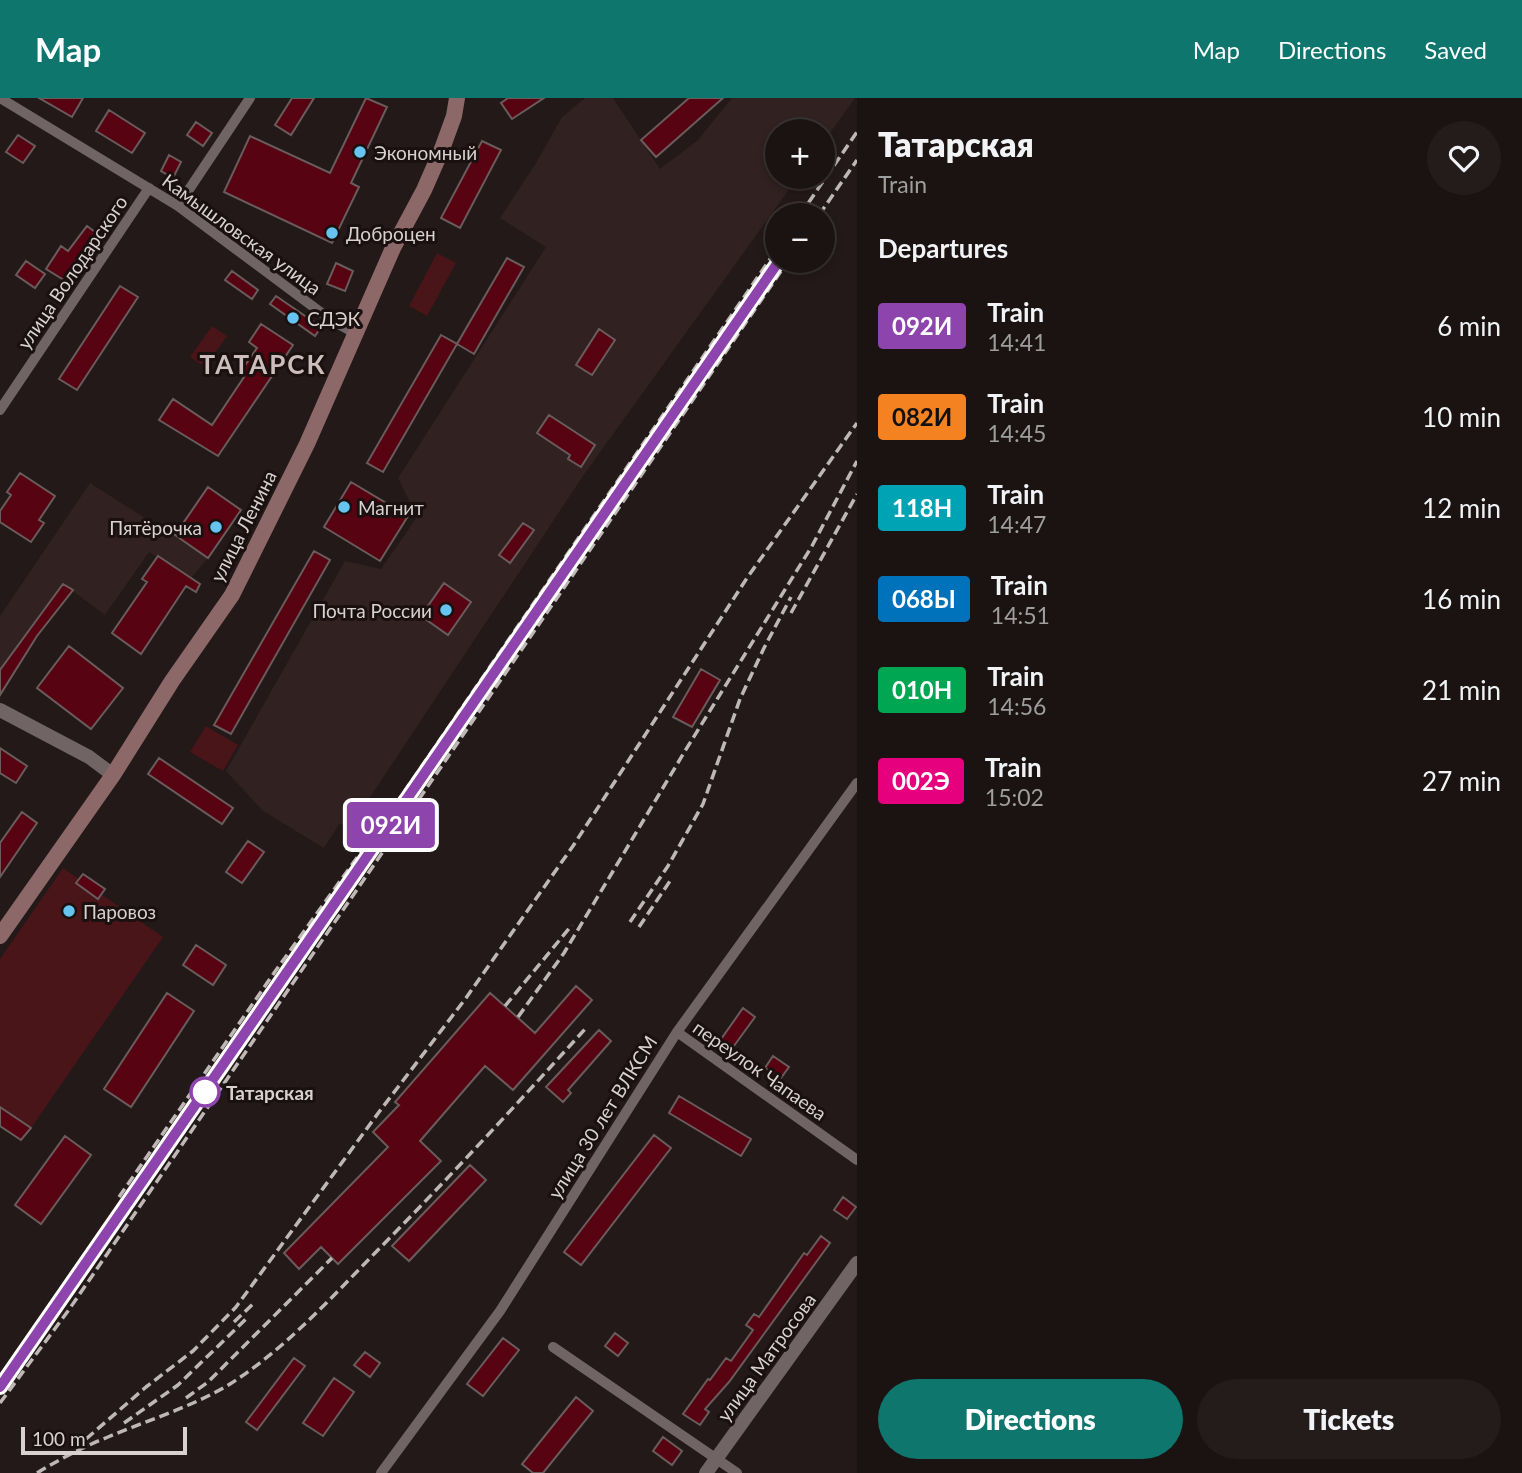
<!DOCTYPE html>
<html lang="en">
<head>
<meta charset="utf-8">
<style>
	:root { --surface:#1a1312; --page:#231c1b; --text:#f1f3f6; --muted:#9f9e9f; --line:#383232; --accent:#0f766e }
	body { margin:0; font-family:Lato,sans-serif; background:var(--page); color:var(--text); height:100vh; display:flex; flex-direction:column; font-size:26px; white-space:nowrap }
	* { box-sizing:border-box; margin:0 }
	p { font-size:23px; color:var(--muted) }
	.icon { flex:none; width:38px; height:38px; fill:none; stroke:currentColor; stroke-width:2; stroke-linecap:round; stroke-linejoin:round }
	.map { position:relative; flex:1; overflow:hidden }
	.sheet { display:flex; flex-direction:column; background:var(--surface); width:665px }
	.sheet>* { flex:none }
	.badge { padding:0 14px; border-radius:5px; font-size:24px; line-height:46px }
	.buttons { position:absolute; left:765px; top:21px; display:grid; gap:14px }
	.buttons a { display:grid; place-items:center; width:70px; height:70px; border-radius:50%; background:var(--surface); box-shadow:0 4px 10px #0003,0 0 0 2px var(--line); font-size:35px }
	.scale { position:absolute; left:21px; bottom:18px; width:166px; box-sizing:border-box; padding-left:7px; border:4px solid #d8d1d0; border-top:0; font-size:19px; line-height:24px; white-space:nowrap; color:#d8d1d0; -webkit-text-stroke:5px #1a100f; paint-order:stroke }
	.map>.badge { position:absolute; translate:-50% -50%; box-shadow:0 0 0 4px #fff }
	h2 { padding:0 21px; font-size:26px; line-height:63px }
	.round { display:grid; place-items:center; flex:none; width:74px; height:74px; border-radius:37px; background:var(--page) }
	.summary { display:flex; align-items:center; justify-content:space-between; height:119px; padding:0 21px }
	h1 { font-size:33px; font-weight:800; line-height:52px }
	.button { display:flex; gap:14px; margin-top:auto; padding:14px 21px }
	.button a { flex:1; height:80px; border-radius:42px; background:var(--accent); color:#fff; font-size:28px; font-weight:800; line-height:80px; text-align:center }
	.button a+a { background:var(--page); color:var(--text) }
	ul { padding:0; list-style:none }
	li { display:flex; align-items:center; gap:21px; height:91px; padding:0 21px }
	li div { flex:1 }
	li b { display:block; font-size:26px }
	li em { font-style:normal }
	li .badge { min-width:77px; font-weight:700; text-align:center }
	header { display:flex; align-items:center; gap:42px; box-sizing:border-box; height:98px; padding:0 35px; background:var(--accent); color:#fff }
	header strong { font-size:33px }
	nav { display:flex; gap:38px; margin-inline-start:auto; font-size:24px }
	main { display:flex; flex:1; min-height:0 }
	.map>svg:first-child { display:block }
</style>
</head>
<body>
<header>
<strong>Map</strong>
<nav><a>Map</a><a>Directions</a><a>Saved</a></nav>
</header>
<main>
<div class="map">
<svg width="857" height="1375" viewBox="0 0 857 1375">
	<rect width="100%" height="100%" fill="#231918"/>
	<path fill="#312121" d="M585 0H613L660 71 698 42 732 0H855L823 45 822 33H777V79H798L583 378 349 731 340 725 324 750 263 713 226 673 345 463 381 471 417 419 398 380 546 149 500 120 536 65 562 19Z
		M90 385 208 460 191 480 149 454 105 517 63 486 0 573V518Z"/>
	<path fill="#491518" d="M437 155 456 165 427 218 409 208Z
		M212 228 227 238 205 269 190 259Z
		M206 628 238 647 223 673 190 654Z
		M63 770 163 839 31 1030 0 1009V861Z"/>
	<path fill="#570311" stroke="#695c5c" stroke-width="2" d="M39 0H83L72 19Z
		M292 0H314L291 37 275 27Z
		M366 0 387 9 351 85 359 89 332 145 224 94 250 38 330 75Z
		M508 0H544L512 21 501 5Z
		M689 0H723L656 59 641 42Z
		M109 12 145 35 132 55 96 33Z
		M196 24 212 35 203 48 187 37Z
		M18 37 35 48 23 65 6 54Z
		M482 43 501 52 460 130 441 120Z
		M169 57 181 64 173 80 161 73Z
		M87 128 99 137 67 184 46 171 61 148 68 153Z
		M507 160 524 169 474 256 457 246Z
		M26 163 45 176 35 190 16 177Z
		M336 165 353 173 345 193 327 186Z
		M232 173 258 192 252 201 225 182Z
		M120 188 138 199 77 292 59 281Z
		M276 198 321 229 315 238 270 206Z
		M261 226 293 247 218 358 159 322 173 301 212 327 244 279 239 276 257 250 249 244Z
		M599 231 615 242 592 277 576 267Z
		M441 237 457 246 383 374 367 365Z
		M549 317 595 347 581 369 568 361 570 357 537 335Z
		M20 375 55 398 39 422 44 425 31 444 0 424V413L11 397 7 394Z
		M351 384 408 418 380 463 324 429Z
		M208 389 241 412 208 460 175 437Z
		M523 425 534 432 510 465 499 457Z
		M314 453 330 462 231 636 214 627Z
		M158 458 200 486 196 494 186 488 141 556 112 535 147 484 142 481Z
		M444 485 471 504 448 537 421 518Z
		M63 486 73 492 37 538 0 597V572Z
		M69 548 123 590 91 631 37 590Z
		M701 571 720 582 692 629 673 619Z
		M0 650 27 668 16 685 0 675Z
		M159 660 233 710 222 726 148 676Z
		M22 714 37 725 0 779V745Z
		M248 743 264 754 242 785 226 774Z
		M83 776 105 791 98 801 76 785Z
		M196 847 226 867 213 887 183 867Z
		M576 888 592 902 513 992 485 968 420 1043 441 1063 338 1166 321 1149 299 1171 284 1155 388 1049 373 1034 399 1007 395 1004 490 895 535 935Z
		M167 895 194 913 131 1009 104 991Z
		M743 910 755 919 731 952 719 944Z
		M599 932 611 943 568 992 571 995 563 1004 546 989Z
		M773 958 789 969 781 980 765 970Z
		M679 998 751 1041 741 1058 669 1015Z
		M0 1009 31 1030 21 1042 0 1028Z
		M654 1037 671 1050 581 1167 564 1154Z
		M65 1038 91 1057 41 1126 15 1107Z
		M470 1067 486 1082 409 1163 392 1148Z
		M843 1099 856 1109 847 1121 834 1112Z
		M821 1138 830 1145 729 1284 705 1311 709 1314 700 1327 683 1316 708 1281 710 1282 726 1260 731 1263 753 1232 746 1227 754 1216 759 1219 804 1155 807 1157Z
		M615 1235 628 1245 618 1258 605 1248Z
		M503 1240 519 1252 483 1298 467 1286Z
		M365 1254 380 1265 370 1279 354 1267Z
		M294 1260 305 1268 257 1332 246 1324Z
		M334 1280 354 1294 323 1338 303 1325Z
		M576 1299 593 1313 543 1375H533L522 1366Z
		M663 1339 682 1353 672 1367 653 1353Z"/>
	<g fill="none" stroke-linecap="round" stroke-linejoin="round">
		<path stroke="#716464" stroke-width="10" d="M0 0 178 108 331 222 356 236
			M178 108 250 0
			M0 312 149 90
			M677 934 857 1062
			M553 1249 737 1375
			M381 1375 500 1213 677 934 857 685"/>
		<path stroke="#716464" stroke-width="14" d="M0 612 89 659 113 677
			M706 1375 857 1165"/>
		<path stroke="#8d6868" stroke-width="16" d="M0 838 113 677 172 583 232 497 307 346 393 150 424 92 442 51 454 18 457 0"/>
		<path stroke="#beb7b6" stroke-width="3.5" stroke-dasharray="10 5" stroke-linecap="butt" d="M800 117 857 34
			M819 117 857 62
			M791 515 857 396
			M630 824 668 768 703 706 740 601 764 550 791 499
			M639 829 672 780
			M505 908 572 827
			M518 919 564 855 685 653 812 448 857 363
			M119 1099 274 875 402 697 777 151
			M234 1224 255 1204
			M0 1289 218 976
			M186 1300 208 1284 332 1160
			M0 1305 68 1213 788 163
			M124 1325 178 1287 246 1221
			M86 1341 146 1289 193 1253 236 1209 379 1014 466 900 573 748 747 480 857 325
			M37 1375C60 1361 83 1349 108 1339 148 1322 192 1309 230 1286 285 1251 330 1201 375 1155 447 1082 517 1006 586 930"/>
	</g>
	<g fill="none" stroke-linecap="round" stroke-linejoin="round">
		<g stroke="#fff" stroke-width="16">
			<path id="line" d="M0 1289 779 163"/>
		</g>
		<use href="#line" stroke="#8e44ad" stroke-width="10"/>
	</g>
	<g fill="#67c4f0" stroke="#1a100f" stroke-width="2.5">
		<circle cx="360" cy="54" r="7"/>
		<circle cx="332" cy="135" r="7"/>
		<circle cx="293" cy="220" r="7"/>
		<circle cx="344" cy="409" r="7"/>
		<circle cx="216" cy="429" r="7"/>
		<circle cx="446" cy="512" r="7"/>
		<circle cx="69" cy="813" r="7"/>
	</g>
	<circle fill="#fff" stroke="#8e44ad" stroke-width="3.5" cx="205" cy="994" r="14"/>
	<g text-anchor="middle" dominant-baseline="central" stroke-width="6" stroke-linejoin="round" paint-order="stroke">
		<g font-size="19" fill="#d8d1d0" stroke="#1a100f" text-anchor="start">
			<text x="374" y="54">Экономный</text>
			<text x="346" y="135">Доброцен</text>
			<text x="307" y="220">СДЭК</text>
			<text x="358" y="409">Магнит</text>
			<text x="202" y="429" text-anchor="end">Пятёрочка</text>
			<text x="432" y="512" text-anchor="end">Почта России</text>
			<text x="83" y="813">Паровоз</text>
		</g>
		<g font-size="19" fill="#d8d1d0" stroke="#1a100f">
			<text transform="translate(242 136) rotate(36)">Камышловская улица</text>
			<text transform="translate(72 174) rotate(-56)">улица Володарского</text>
			<text transform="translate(243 428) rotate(-63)">улица Ленина</text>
			<text transform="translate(760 972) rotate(35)">переулок Чапаева</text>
			<text transform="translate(602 1019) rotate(-58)">улица 30 лет ВЛКСМ</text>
			<text transform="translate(766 1259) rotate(-54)">улица Матросова</text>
		</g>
		<g font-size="19" font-weight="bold" fill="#d8d1d0" stroke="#1a100f" text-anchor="start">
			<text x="226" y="994">Татарская</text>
		</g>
		<g font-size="26" font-weight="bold" letter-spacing="2" fill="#cdbebd" stroke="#1a100f">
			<text x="263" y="266">ТАТАРСК</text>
		</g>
	</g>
</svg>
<div class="buttons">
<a>+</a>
<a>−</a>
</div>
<div class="scale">100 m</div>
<b class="badge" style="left:391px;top:727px;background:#8e44ad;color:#fff">092И</b>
</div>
<section class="sheet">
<div class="summary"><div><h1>Татарская</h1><p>Train</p></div><a class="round"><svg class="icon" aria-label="heart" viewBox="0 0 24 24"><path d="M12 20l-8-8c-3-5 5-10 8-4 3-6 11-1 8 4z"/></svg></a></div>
<h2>Departures</h2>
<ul>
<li><span class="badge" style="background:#8e44ad;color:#fff">092И</span><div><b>Train</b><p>14:41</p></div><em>6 min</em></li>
<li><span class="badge" style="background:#f58220;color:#111">082И</span><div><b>Train</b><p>14:45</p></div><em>10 min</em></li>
<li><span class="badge" style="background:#00a3b4;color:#fff">118Н</span><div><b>Train</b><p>14:47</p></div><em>12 min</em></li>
<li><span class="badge" style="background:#0072bc;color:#fff">068Ы</span><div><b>Train</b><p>14:51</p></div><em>16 min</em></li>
<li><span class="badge" style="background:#00a651;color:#fff">010Н</span><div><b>Train</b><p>14:56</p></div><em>21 min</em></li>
<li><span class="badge" style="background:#e6007e;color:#fff">002Э</span><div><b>Train</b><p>15:02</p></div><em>27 min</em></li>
</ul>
<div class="button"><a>Directions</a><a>Tickets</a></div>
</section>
</main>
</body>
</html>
